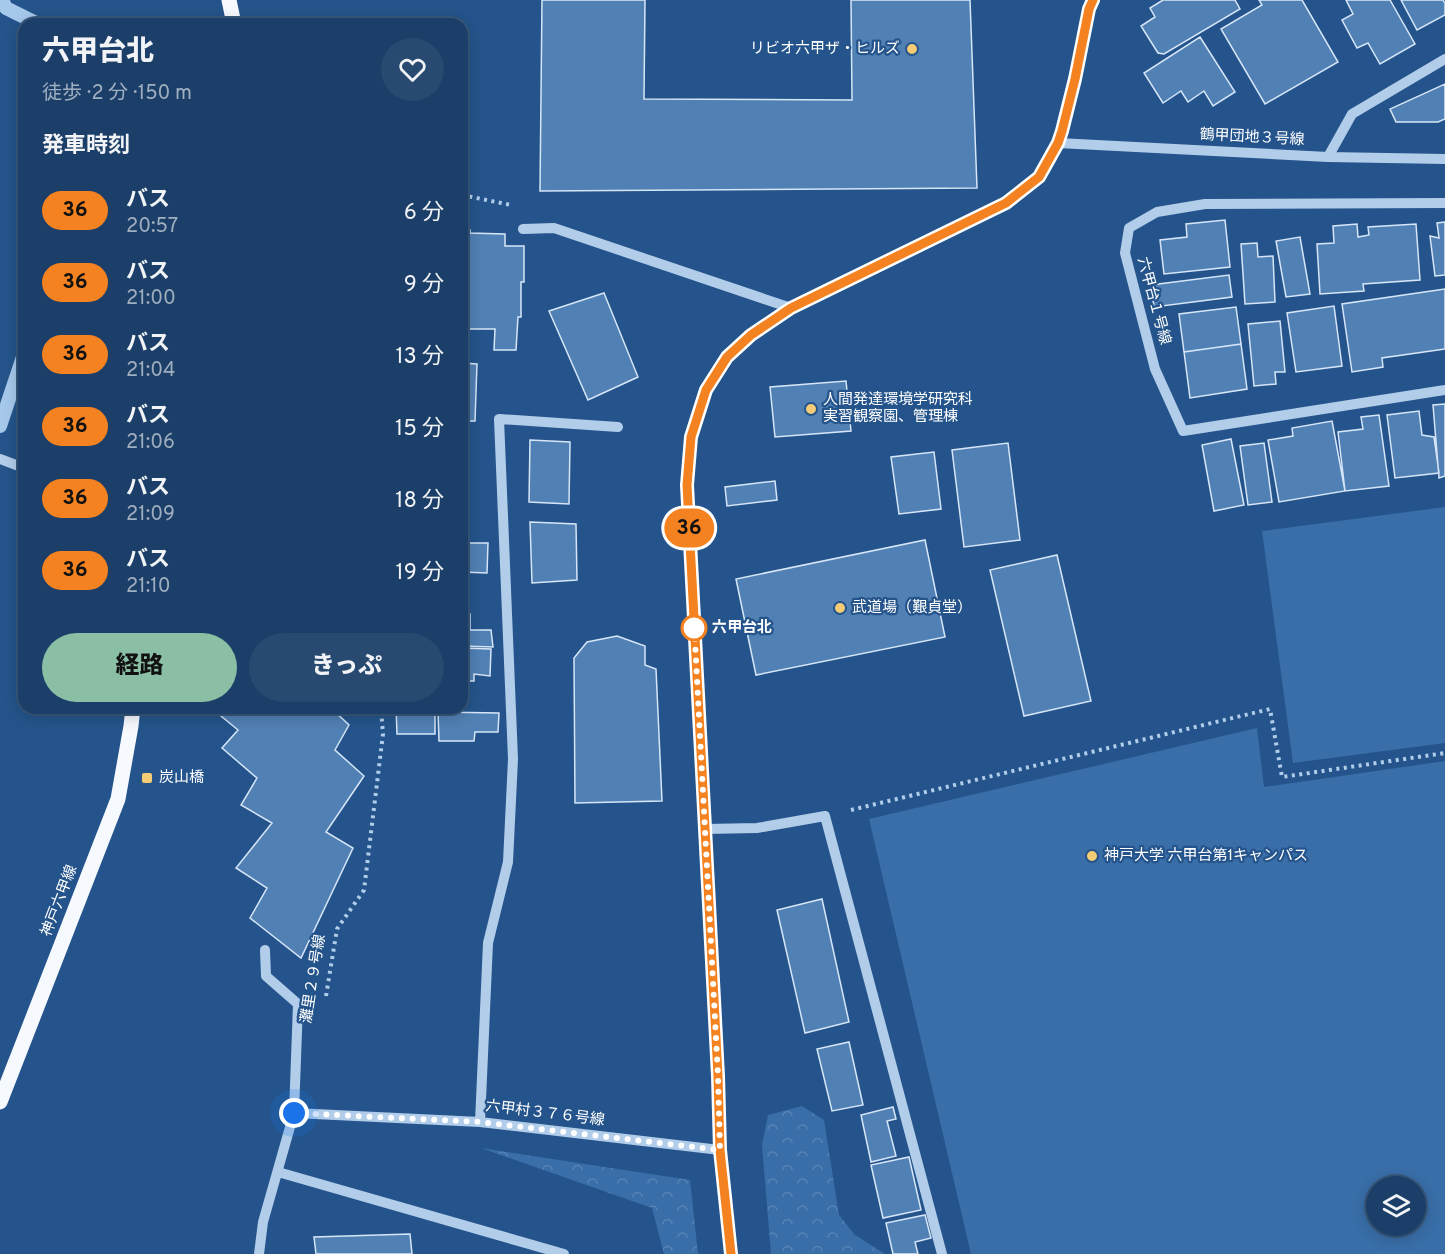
<!DOCTYPE html>
<html lang="ja">
<head>
<meta charset="utf-8">
<style>
	:root { --surface:#1b3f68; --page:#284a71; --text:#f1f3f6; --muted:#a0afc0; --line:#39587c; --accent:#8abfa5 }
	body { margin:0; font-family:Overpass,"Noto Sans JP",sans-serif; background:var(--page); color:var(--text); height:100vh; display:flex; flex-direction:column; font-size:22px; white-space:nowrap }
	* { box-sizing:border-box; margin:0 }
	p { font-size:20px; color:var(--muted) }
	.icon { flex:none; width:33px; height:33px; fill:none; stroke:currentColor; stroke-width:2; stroke-linecap:round; stroke-linejoin:round }
	.map { position:relative; flex:1; overflow:hidden }
	.sheet { position:absolute; left:18px; top:18px; width:450px; height:696px; display:flex; flex-direction:column; background:var(--surface); border-radius:18px; box-shadow:0 3px 15px #0003,0 0 0 2px var(--line) }
	.sheet>* { flex:none }
	.badge { padding:0 12px; border-radius:20px; font-size:21px; line-height:39px }
	.fabs { position:absolute; left:1366px; top:1176px; display:grid; gap:12px }
	.fabs a { display:grid; place-items:center; width:60px; height:60px; border-radius:50%; background:var(--surface); box-shadow:0 3px 15px #0003,0 0 0 2px var(--line); font-size:30px }
	.you { position:absolute; width:30px; height:30px; margin:-15px; border:4px solid #fff; border-radius:50%; background:#1a73e8; box-shadow:0 0 0 9px #1a73e833 }
	.map>.badge { position:absolute; translate:-50% -50%; box-shadow:0 0 0 3px #fff }
	h2 { padding:0 24px; font-size:22px; line-height:54px }
	.round { display:grid; place-items:center; flex:none; width:63px; height:63px; border-radius:32px; background:var(--page) }
	.head { display:flex; align-items:center; justify-content:space-between; height:102px; padding:0 24px }
	h1 { font-size:28px; font-weight:800; line-height:45px }
	.action { display:flex; gap:12px; margin-top:auto; padding:12px 24px }
	.action a { flex:1; height:69px; border-radius:36px; background:var(--accent); color:#111; font-size:24px; font-weight:800; line-height:69px; text-align:center }
	.action a+a { background:var(--page); color:var(--text) }
	ul { padding:0; list-style:none }
	li { display:flex; align-items:center; gap:18px; height:72px; padding:0 24px }
	li div { flex:1 }
	li b { display:block; font-size:22px }
	li em { font-style:normal }
	li .badge { min-width:66px; font-weight:700; text-align:center }
	.map>svg:first-child { display:block }
</style>
</head>
<body>
<div class="map">
<svg width="1445" height="1254" viewBox="0 0 1445 1254">
	<defs>
		<pattern id="forest-crowns" width="20" height="18" patternUnits="userSpaceOnUse" patternTransform="scale(1.5)"><rect width="20" height="18" fill="#396ea8"/><path d="M2 6a3 3 0 1 1 6 0M12 15a3 3 0 1 1 6 0" fill="none" stroke="#5784b5"/></pattern>
	</defs>
	<rect width="100%" height="100%" fill="#24548b"/>
	<path fill="url(#forest-crowns)" d="M802 1106 824 1120 839 1215 855 1235 885 1254H771L762 1145 768 1115Z
		M481 1148 690 1180 698 1254H664L652 1208Z"/>
	<path fill="#396ea8" fill-rule="evenodd" d="M1445 507V743L1293 763 1262 531Z
		M1257 728 1264 787 1445 761V1254H971L869 819ZM1377 1186H1416V1226H1377Z"/>
	<g fill="none" stroke-linecap="round" stroke-linejoin="round">
		<path stroke="#a6c8eb" stroke-width="14" d="M2 0 6 8 38 24
			M0 426 24 354"/>
	</g>
	<path fill="#5180b4" stroke="#d6e6f8" stroke-width="1.5" d="M542 0H645L644 99 852 100 851 0H970L977 188 540 191Z
		M1163 0H1235L1240 9 1164 54 1158 53 1141 26 1155 17 1150 8Z
		M1259 0H1302L1338 62 1265 104 1221 29 1262 5Z
		M1346 0H1390L1415 44 1380 64 1368 43 1357 48 1342 20 1353 14Z
		M1401 0H1443L1445 3V15L1417 30Z
		M1200 37 1235 92 1213 106 1204 91 1188 102 1181 91 1163 103 1144 73Z
		M1445 84V119L1438 122H1396L1390 109Z
		M1225 220 1230 267 1164 274 1160 240 1187 237 1186 224Z
		M1445 222V275L1435 276 1430 236 1439 238 1437 223Z
		M1357 224 1358 237 1369 235 1368 227 1416 224 1420 280 1363 284 1364 291 1320 294 1317 244 1334 243 1333 226Z
		M462 230H470V233L505 234V246H524V282H521V317H518L516 350H494L495 329H463L462 347Z
		M1300 237 1310 294 1286 297 1276 241Z
		M1257 243 1258 257 1273 256 1275 302 1245 304 1241 244Z
		M1229 275 1232 297 1154 307 1151 285Z
		M1445 289V349L1382 358 1383 367 1352 372 1342 304Z
		M604 293 638 377 588 400 549 311Z
		M1334 306 1342 366 1296 372 1287 313Z
		M1236 307 1241 344 1184 352 1179 314Z
		M1280 321 1285 372H1275L1276 384 1254 386 1248 324Z
		M1241 344 1247 389 1190 398 1184 352Z
		M462 363 477 364 475 421H462Z
		M846 381 851 431 775 437 770 387Z
		M1445 404V476L1439 478 1433 405Z
		M1419 411 1422 435 1434 437 1439 473 1395 478 1387 415Z
		M1379 415 1389 486 1345 491 1338 432 1363 429 1361 417Z
		M1332 421 1345 491 1279 502 1268 440 1293 436 1292 428Z
		M1231 439 1244 505 1214 511 1202 445Z
		M530 440 570 442 569 504 529 502Z
		M1008 443 1020 540 964 547 952 450Z
		M1264 443 1272 502 1248 505 1240 446Z
		M934 452 941 509 899 514 891 457Z
		M775 481 777 500 727 506 725 487Z
		M530 522 576 524 577 580 532 583Z
		M925 540 945 637 756 675 736 579Z
		M462 543H488L487 573 462 572Z
		M1057 555 1091 701 1024 716 990 570Z
		M462 614H470V630H491L493 647 462 646Z
		M617 636 645 646V665L656 669 662 801 575 803 574 658 587 642Z
		M462 648 491 649 490 676 474 674V681H462Z
		M217 708H331L349 725 335 750 364 776 326 832 353 848 301 958 250 918 267 888 236 868 272 823 241 805 257 778 222 748 238 730 215 711Z
		M396 708H435V734H397Z
		M438 712 499 713 498 732H475L474 741H439Z
		M822 899 849 1022 805 1033 777 910Z
		M849 1042 863 1105 832 1111 817 1049Z
		M893 1107 896 1119 887 1121 896 1156 871 1162 861 1115Z
		M909 1157 921 1210 883 1218 871 1165Z
		M925 1215 931 1238 915 1242 918 1254H893L886 1223Z
		M410 1234 412 1254H316L314 1237Z"/>
	<g fill="none" stroke-linecap="round" stroke-linejoin="round">
		<path stroke="#b2cdea" stroke-width="4" stroke-dasharray="3 4.5" stroke-linecap="butt" d="M462 195 511 205
			M851 810 1270 709 1282 777 1445 753
			M326 996 337 929 364 890 383 734 381 708"/>
		<path stroke="#b2cdea" stroke-width="10" d="M1058 143 1328 157 1445 159
			M1328 157 1352 114 1445 59
			M1445 203 1205 204 1157 212 1129 228 1125 253 1155 369 1183 431 1445 390
			M523 229 554 228 791 308
			M0 459 24 468
			M705 829 757 828 825 816 942 1254
			M294 1113 480 1122 720 1150
			M480 1122 488 943 508 862 513 759 499 419 618 427
			M278 1172 564 1254
			M259 1254 263 1222 294 1113 298 1004 266 976 265 950
			M731 1254 720 1150 718 1076 687 485 691 437 707 390 727 357 751 335 791 308 1006 203 1039 177 1058 143 1066 118 1089 9 1093 0"/>
		<path stroke="#f6f9fe" stroke-width="15" d="M229 0 234 24
			M0 1102 118 799 131 726 133 708"/>
	</g>
	<g fill="none" stroke-linecap="round" stroke-linejoin="round">
		<g stroke="#fff" stroke-width="14">
			<path id="line" d="M731 1254 720 1150 718 1076 687 485 691 437 706 390 727 357 751 335 791 308 1006 203 1039 177 1058 143 1062 131 1075 79 1089 9 1093 0"/>
		</g>
		<use href="#line" stroke="#f58220" stroke-width="9"/>
		<path stroke="#fff" stroke-width="6" stroke-dasharray="0 10.8" d="M294 1113 480 1122 720 1150 718 1076 694 622V628"/>
	</g>
	<g fill="#f4cc76" stroke="#24548b" stroke-width="2">
		<circle cx="912" cy="49" r="6"/>
		<circle cx="811" cy="409" r="6"/>
		<circle cx="840" cy="608" r="6"/>
		<rect x="141" y="772" width="12" height="12" rx="3"/>
		<circle cx="1092" cy="856" r="6"/>
	</g>
	<circle fill="#fff" stroke="#f58220" stroke-width="3" cx="694" cy="628" r="12"/>
	<g text-anchor="middle" dominant-baseline="central" stroke-width="4.5" stroke-linejoin="round" paint-order="stroke">
		<g font-size="15" fill="#fff" stroke="#24548b" text-anchor="start">
			<text x="900" y="49" text-anchor="end">リビオ六甲ザ・ヒルズ</text>
			<text x="823" y="400">人間発達環境学研究科<tspan x="823" dy="17">実習観察園、管理棟</tspan></text>
			<text x="852" y="608">武道場（艱貞堂）</text>
			<text x="159" y="778">炭山橋</text>
			<text x="1104" y="856">神戸大学 六甲台第1キャンパス</text>
		</g>
		<g font-size="15" fill="#fff" stroke="#24548b">
			<text transform="translate(1252 138) rotate(3)">鶴甲団地３号線</text>
			<text transform="translate(1153 301) rotate(75)">六甲台１号線</text>
			<text transform="translate(60 901) rotate(-69)">神戸六甲線</text>
			<text transform="translate(314 979) rotate(-81)">灘里２９号線</text>
			<text transform="translate(545 1114) rotate(7)">六甲村３７６号線</text>
		</g>
		<g font-size="15" font-weight="bold" fill="#fff" stroke="#24548b" text-anchor="start">
			<text x="712" y="628">六甲台北</text>
		</g>
	</g>
</svg>
<div class="fabs">
<a><svg class="icon" aria-label="layers" viewBox="0 0 24 24"><path d="M12 4l9 5-9 5-9-5zM3 14l9 5 9-5"/></svg></a>
</div>
<div class="you" style="left:294px;top:1113px"></div>
<b class="badge" style="left:689px;top:528px;background:#f58220;color:#111">36</b>
<section class="sheet">
<div class="head"><div><h1>六甲台北</h1><p>徒歩 · 2 分 · 150 m</p></div><a class="round"><svg class="icon" aria-label="heart" viewBox="0 0 24 24"><path d="M12 20l-8-8c-3-5 5-10 8-4 3-6 11-1 8 4z"/></svg></a></div>
<h2>発車時刻</h2>
<ul>
<li><span class="badge" style="background:#f58220;color:#111">36</span><div><b>バス</b><p>20:57</p></div><em>6 分</em></li>
<li><span class="badge" style="background:#f58220;color:#111">36</span><div><b>バス</b><p>21:00</p></div><em>9 分</em></li>
<li><span class="badge" style="background:#f58220;color:#111">36</span><div><b>バス</b><p>21:04</p></div><em>13 分</em></li>
<li><span class="badge" style="background:#f58220;color:#111">36</span><div><b>バス</b><p>21:06</p></div><em>15 分</em></li>
<li><span class="badge" style="background:#f58220;color:#111">36</span><div><b>バス</b><p>21:09</p></div><em>18 分</em></li>
<li><span class="badge" style="background:#f58220;color:#111">36</span><div><b>バス</b><p>21:10</p></div><em>19 分</em></li>
</ul>
<div class="action"><a>経路</a><a>きっぷ</a></div>
</section>
</div>
</body>
</html>
